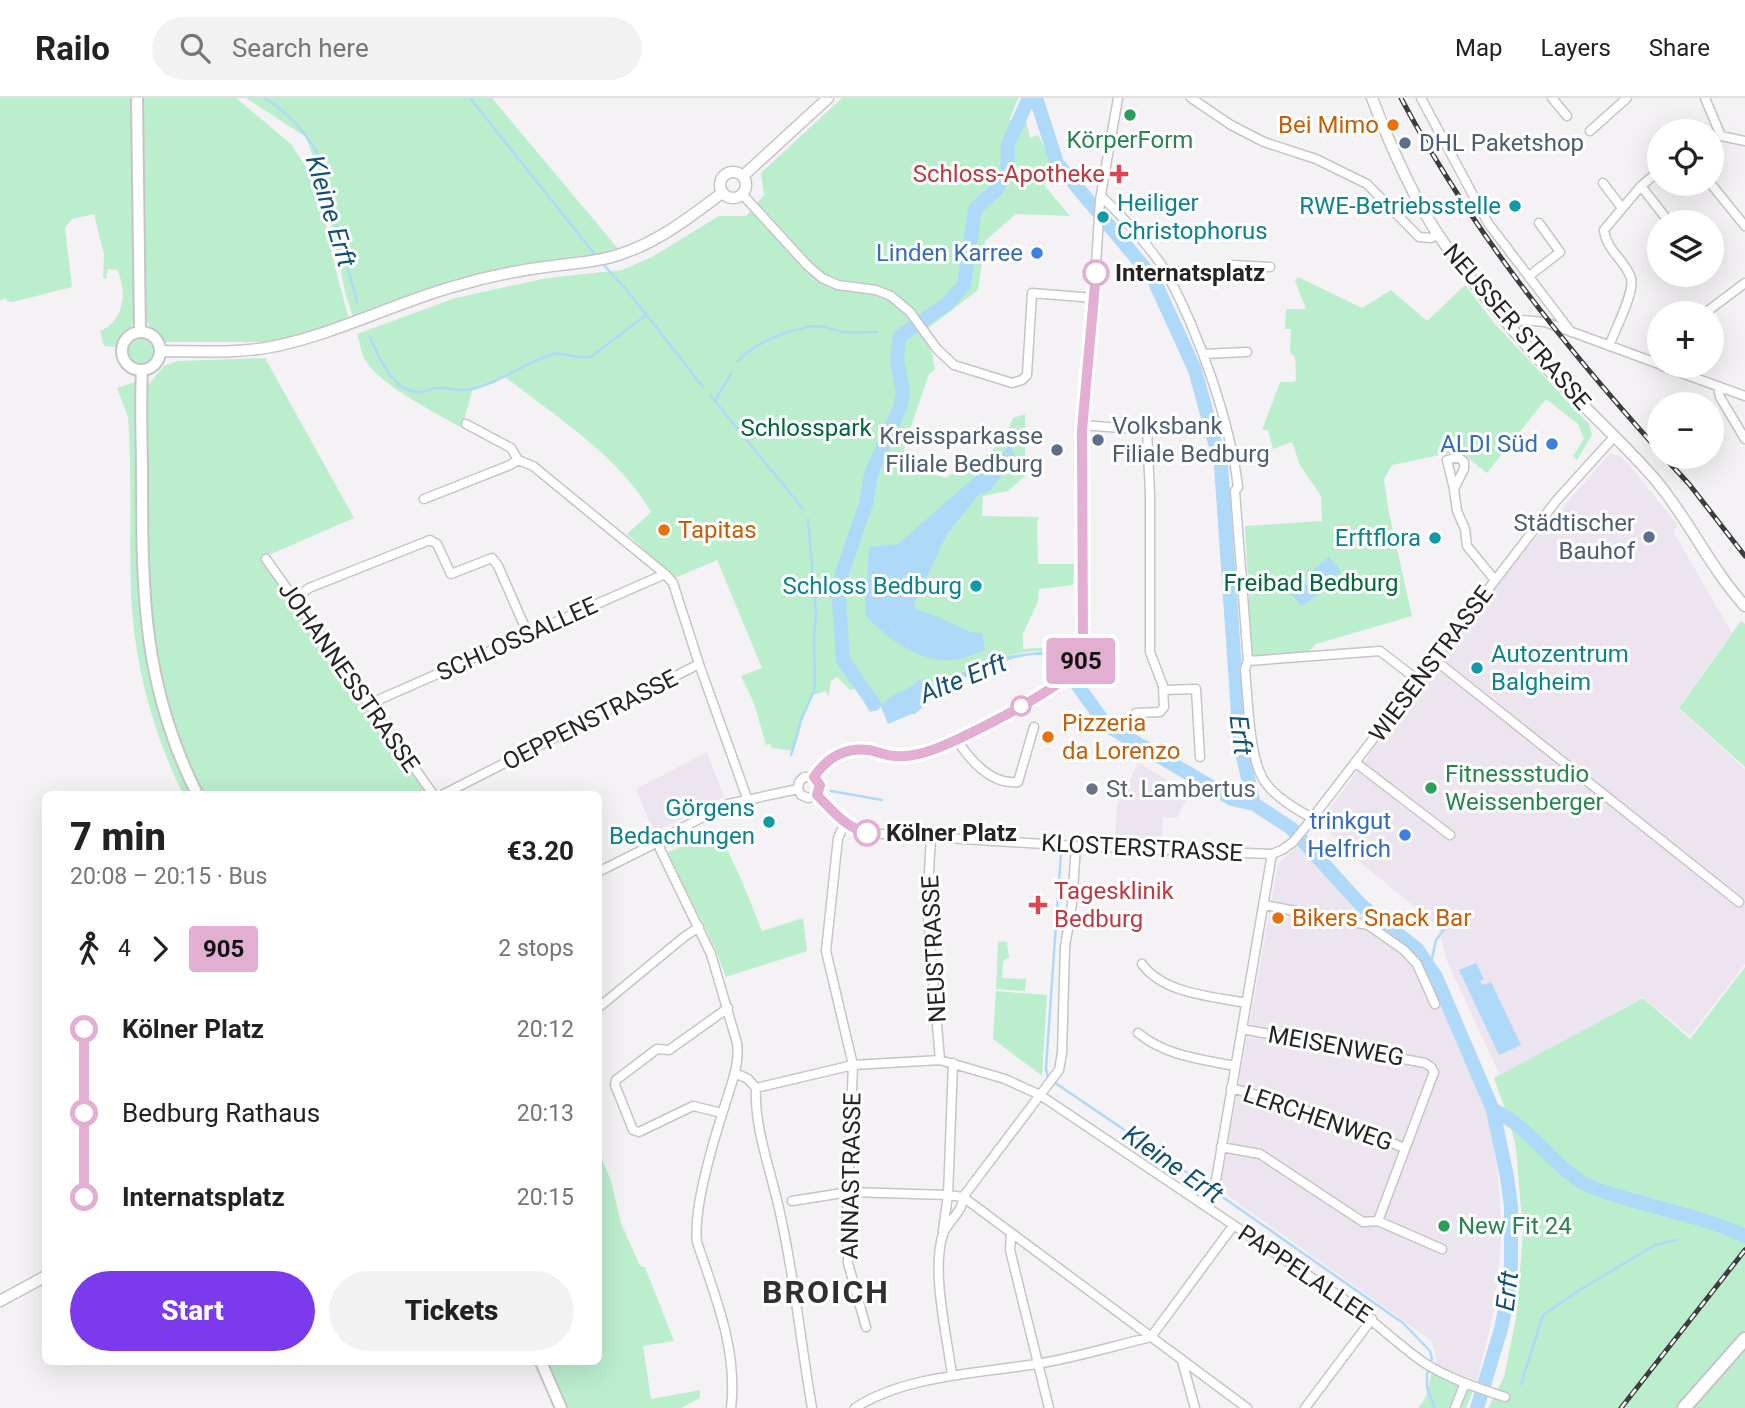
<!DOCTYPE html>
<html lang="en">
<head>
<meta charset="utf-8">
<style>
	:root { --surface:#fff; --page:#f2f2f2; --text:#222; --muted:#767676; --line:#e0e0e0; --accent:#7c3aed }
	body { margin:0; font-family:Roboto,sans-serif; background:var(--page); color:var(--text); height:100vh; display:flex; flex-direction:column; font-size:26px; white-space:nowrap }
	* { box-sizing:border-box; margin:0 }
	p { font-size:23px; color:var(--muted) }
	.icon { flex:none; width:38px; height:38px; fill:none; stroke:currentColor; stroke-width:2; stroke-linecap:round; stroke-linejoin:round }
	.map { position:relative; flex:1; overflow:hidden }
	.panel { position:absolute; left:42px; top:693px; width:560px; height:574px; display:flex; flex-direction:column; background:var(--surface); border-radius:10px; box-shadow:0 7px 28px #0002 }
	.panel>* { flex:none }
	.badge { padding:0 14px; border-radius:5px; font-size:24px; line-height:46px }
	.buttons { position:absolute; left:1647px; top:21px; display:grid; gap:14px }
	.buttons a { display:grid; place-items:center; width:77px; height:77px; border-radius:50%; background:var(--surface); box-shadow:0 7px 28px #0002; font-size:35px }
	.map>.badge { position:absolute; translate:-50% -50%; box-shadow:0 0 0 4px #fff }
	.legs { display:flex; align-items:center; gap:10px; height:77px; padding:0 28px; font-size:23px }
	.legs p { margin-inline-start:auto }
	.summary { display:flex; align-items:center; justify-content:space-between; height:119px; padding:0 28px }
	h1 { font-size:38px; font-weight:800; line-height:52px }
	.cta { display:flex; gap:14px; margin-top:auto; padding:14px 28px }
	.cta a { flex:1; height:80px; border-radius:42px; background:var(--accent); color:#fff; font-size:28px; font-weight:800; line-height:80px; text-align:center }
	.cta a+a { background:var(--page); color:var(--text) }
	ul { padding:0 28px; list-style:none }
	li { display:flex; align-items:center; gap:24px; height:84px; font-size:26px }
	li i { display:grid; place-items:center; width:10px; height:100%; margin:0 9px; background:currentColor }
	li i::after { content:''; width:18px; height:18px; margin:-9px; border:5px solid; border-radius:50%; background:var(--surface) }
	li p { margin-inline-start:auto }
	li:first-child i { background:linear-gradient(#0000 50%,currentColor 0) }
	li:last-child i { background:linear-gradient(currentColor 50%,#0000 0) }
	header { display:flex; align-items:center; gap:42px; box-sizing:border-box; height:98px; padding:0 35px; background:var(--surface); border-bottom:2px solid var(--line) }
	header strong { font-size:33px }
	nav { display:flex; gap:38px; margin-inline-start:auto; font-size:24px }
	.search { width:490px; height:63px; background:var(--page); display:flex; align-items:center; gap:18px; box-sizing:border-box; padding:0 24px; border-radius:38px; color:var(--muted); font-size:26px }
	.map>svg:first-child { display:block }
</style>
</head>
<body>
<header>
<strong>Railo</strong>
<div class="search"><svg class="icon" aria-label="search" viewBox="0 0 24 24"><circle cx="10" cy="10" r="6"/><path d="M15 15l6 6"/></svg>Search here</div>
<nav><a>Map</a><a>Layers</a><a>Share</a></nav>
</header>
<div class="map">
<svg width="1745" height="1310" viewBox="0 0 1745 1310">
	<rect width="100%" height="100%" fill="#f5f2f6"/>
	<path fill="#ece5ef" d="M1610 355 1620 358 1630 368 1677 426 1674 435 1732 535 1678 610 1745 671V866L1690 938 1643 899 1500 978 1446 861 1438 828 1362 766 1319 725 1495 487Z
		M707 654 724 699 654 735 636 691Z
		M1138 665 1190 695 1177 720 1163 719 1162 741 1115 739 1117 707Z
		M1297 748 1359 809 1415 856 1428 872 1462 946 1490 1021 1498 1078 1502 1133 1494 1213 1477 1283 1436 1269V1260L1432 1243 1217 1090 1222 1080 1278 766Z"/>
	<path fill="#bbeecd" d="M0 0H133L135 218 130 232 114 249 104 248 100 233C124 224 128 193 117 172L108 171 106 181 103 180 104 157 94 116 72 121 65 130 72 189 13 204 7 203 6 200 0 202Z
		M140 0H236L291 46 317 86 337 177 349 221 312 235 273 244H162L147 224Z
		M246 0H492L620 153C580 164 538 163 497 172 447 182 400 201 353 219L345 194 323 86 306 39Z
		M842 0H1018L1009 23 1017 18 1026 23 1030 40 1038 37 1058 74 1044 87 1070 118 1016 116 985 143 978 192 922 235 932 255 935 272 929 276 905 346 903 366 946 380 957 372 962 378 1004 342 1013 320 1025 316V378L1008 393 983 398 982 418 1039 419 1037 425 1038 466H1074L1073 487 1039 491 1038 503 1023 536V551C1041 550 1064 545 1077 559L1075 564C1043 534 965 573 931 587L918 583C908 593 894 594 885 605 872 607 869 597 860 589L850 592 837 579 831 583 828 599 826 593 813 597 805 613 794 653 772 650 770 646 766 647 754 605 741 578 762 570 717 462 675 480 627 436 651 414C619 358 556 319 505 279L472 293 462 330C436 315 381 288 366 263 361 256 360 244 357 236L455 200 547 180 622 172 652 159 719 118H746L764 97 761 75Z
		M1298 179 1362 210 1391 192 1427 223 1465 187 1494 225 1589 326 1592 337 1577 362 1573 358 1584 341 1578 326 1546 301 1487 375 1468 360 1455 354 1392 367 1384 381 1389 415 1412 518 1316 546 1307 555 1252 560 1245 428 1322 423 1321 398 1300 367 1292 344 1273 351 1268 332H1262L1280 284H1294L1296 282 1295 259 1290 254 1291 231H1285L1286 211H1306L1295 183Z
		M124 253a16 16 0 1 1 32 0a16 16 0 1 1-32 0Z
		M265 260 354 420 264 459 426 696H201L187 667 162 593 149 520 145 334 147 288 164 268 177 263Z
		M135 284C141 379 130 485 149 577 158 619 174 658 192 696H183C155 639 137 576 132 512 128 448 133 383 128 319L117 290Z
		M1741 523 1745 526V669L1679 610Z
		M718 732 742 783 762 833 803 820 807 853 726 879 714 848 667 755Z
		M998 843 1007 844 1009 860 1003 863 1002 880 1026 881 1025 893 996 891Z
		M1745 869V1133L1625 1092 1745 1140V1232L1678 1310H1488L1504 1279 1516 1220 1523 1136 1516 1051 1511 1028 1494 980 1643 900 1690 941Z
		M996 893 1047 897 1042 978 993 941Z
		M599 1054 611 1083 621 1125 640 1168 645 1169 674 1243 643 1248 651 1301 700 1292V1300L681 1310H567L547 1264H598Z
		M1745 1250V1310H1690Z
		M1432 1273C1446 1280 1459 1290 1473 1293L1466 1310H1418L1426 1299Z"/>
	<path fill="#afd9f9" d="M1010 348 1016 359 991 391 984 396 980 395 947 436 914 506 915 511 933 517 971 534 982 535 985 552C976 555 967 560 958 561 923 568 887 541 865 517L869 449 898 446Z
		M1329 459 1341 473 1323 489V493L1302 508 1288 494 1296 488V481L1299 479 1316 495 1320 491 1308 476Z
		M1045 553 1063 555 1075 564 1064 574C1061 567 1058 562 1050 559 1025 549 960 579 938 594 929 600 923 610 915 616H911L888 626 881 609 870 614 856 591 860 589 874 604 884 605C892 594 907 594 919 582L931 587 999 559Z
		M1476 865 1484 881 1480 883 1482 887 1491 884 1521 947 1499 957 1459 872Z"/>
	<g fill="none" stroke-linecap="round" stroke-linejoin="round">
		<path stroke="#afd9f9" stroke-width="2.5" d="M264 0C288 14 303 31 317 55L357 204
			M470 0 597 159
			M601 164 626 191 703 289
			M369 238C379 258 393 297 422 294 427 293 432 290 437 290 446 289 455 293 464 292 493 290 523 265 550 257 564 252 578 263 592 258L646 217
			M738 263C755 244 792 230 817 228 826 228 835 233 844 234 855 235 866 234 877 234
			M710 297 803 411
			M715 302 731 276
			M813 490 839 503
			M791 657 801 622 814 593 815 581 814 544 816 515 808 421
			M831 693 882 702
			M1061 755 1046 970 1048 980 1204 1086 1403 1225 1430 1253 1432 1260 1427 1276V1289L1435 1310
			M1430 869 1436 842 1446 829
			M1521 1286 1543 1217 1578 1193 1655 1147 1676 1142"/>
		<path stroke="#afd9f9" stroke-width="14" d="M1036 0 1057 65 1153 180 1195 272 1221 367 1240 645 1254 706 1291 730 1361 807 1417 851 1436 879 1493 1012 1507 1079 1511 1108V1167L1508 1197 1501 1231 1477 1310
			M1056 557 1106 627 1232 701 1254 706
			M874 606 843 562 839 503 842 475 866 406 871 376 900 309 903 295 897 262 899 239 948 205 964 187 975 111 998 90 1007 75 1008 46 1029 0
			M1493 1012C1530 1028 1550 1066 1585 1086 1603 1095 1623 1099 1642 1105 1677 1115 1712 1123 1745 1138"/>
		<g stroke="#c7c4c8" stroke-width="11">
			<path id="minor" d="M1191 0 1231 27 1264 44 1316 61 1367 86 1419 139 1431 140 1438 136
				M1421 0 1488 125 1571 234
				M1552 0 1567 18
				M1705 0 1721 38 1745 43
				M1590 33 1627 0
				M1603 85 1622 110
				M1711 86 1745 128
				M1641 88 1669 124
				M743 97 807 167 822 180 838 187 876 192 891 198 910 214 937 251 954 267 1012 285 1022 282 1027 277 1032 195 1094 200
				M1101 98C1120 116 1155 154 1167 176 1199 235 1230 323 1238 389L1235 393 1248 563 1245 571C1248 600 1249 655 1262 679 1271 697 1295 711 1312 720
				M1166 174H1223L1233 167 1270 169
				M1529 178 1560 154 1539 125
				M1705 215 1745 185
				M1511 229 1521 222 1545 224 1659 266
				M1609 248C1615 232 1635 194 1631 180 1625 162 1606 152 1604 132L1641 88 1659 73
				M1203 256 1247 254
				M1662 268 1745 298
				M1718 290 1720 299 1745 341
				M466 326 511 350 518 362 533 368 665 476 673 485 699 566 747 700
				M1082 327 1147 332 1150 397V554L1163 588 1164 609 1160 614 1136 615
				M1454 391 1447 362 1458 359 1464 364V371L1454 391 1457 413 1465 431 1467 448 1494 481
				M424 401 510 367 518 362
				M266 461 433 696
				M295 501 309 490 430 442 437 446 451 476 492 460 498 468 528 536
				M1435 562 1739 804
				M1248 563 1380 553 1419 583
				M1164 592 1196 591 1200 659
				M369 606 665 476
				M957 642C970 662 991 687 1018 684L1034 629
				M1356 665 1450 737
				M814 679C827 660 845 649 868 652 877 653 885 658 894 658 905 659 916 657 926 654 955 646 1064 590 1079 567 1082 562 1083 557 1083 552L1082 327 1092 233 1100 102 1118 0
				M814 679 820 687 817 697
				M798 691 801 697 808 700 817 697
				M798 691 799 684 804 679H814
				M444 696 699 566
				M817 697C833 713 845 728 867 735L1076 748 1272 756 1282 752 1293 744 1307 727 1556 403 1614 339
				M845 725 838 740 826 853 853 967 847 1115 848 1165 866 1229
				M931 739 927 809 940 962
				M660 746V751L711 856 737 945C740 967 731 986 725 1007 714 1041 693 1111 697 1144 715 1198 738 1252 731 1310
				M598 774 654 746H660L663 740 728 706 798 691
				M1264 807 1368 827 1404 852 1417 866 1435 906
				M1142 866C1164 896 1211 898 1246 905
				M598 910 684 839 699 829
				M1242 931 1425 965 1431 969 1434 974 1378 1123
				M1138 935C1166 958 1200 961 1235 968
				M735 975 748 981 756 990 853 967 940 962 1005 981 1040 997 1345 1202C1372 1221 1396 1245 1423 1264 1447 1280 1478 1290 1505 1299
				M756 990C754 1033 773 1078 781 1120 795 1183 801 1247 812 1310
				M1231 990 1283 1004 1405 1050
				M722 1015 693 1008 639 1034 633 1032 615 987 616 982 657 951 669 952 728 910
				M1221 1049 1260 1056 1363 1124 1378 1123 1442 1151
				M792 1103 849 1094 948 1097 953 965
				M1202 1105 1216 1082 1272 756
				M943 1132 948 1097 963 1099 1247 1310
				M1011 1135 1010 1152 1049 1310
				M1182 1263 1195 1310
				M952 1277C947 1238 931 1173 943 1136 948 1122 963 1115 963 1099L1059 972 1062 955 1065 849 1072 806 1076 748
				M855 1310C903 1278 980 1275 1036 1266 1075 1260 1113 1248 1151 1239L1233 1128
				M1305 1310 1372 1221
				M1455 1310 1465 1285"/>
		</g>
		<g stroke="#c7c4c8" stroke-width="13">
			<path id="tertiary" d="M1372 0C1390 47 1411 96 1439 138 1474 188 1515 236 1557 281 1589 314 1623 345 1653 379 1688 419 1709 469 1745 508
				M720 87a13 13 0 1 1 26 0a13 13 0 1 1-26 0Z
				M743 78 828 0
				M160 253C197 253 240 256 276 248 337 235 393 206 452 189 482 180 514 173 545 169 570 165 594 165 618 157 658 144 689 120 722 95
				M0 1203 46 1178"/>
		</g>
		<g stroke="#c7c4c8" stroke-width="14">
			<path id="secondary" d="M137 0 140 234
				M122 253a19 19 0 1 1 38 0a19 19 0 1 1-38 0Z
				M142 272C140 308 142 344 142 379 142 497 143 588 197 696
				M541 1264 561 1310"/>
		</g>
		<g stroke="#c7c4c8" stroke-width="16">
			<path id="primary" d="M1684 1310 1745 1241"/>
		</g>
		<use href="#minor" stroke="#fff" stroke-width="8"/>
		<use href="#tertiary" stroke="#fff" stroke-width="10"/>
		<use href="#secondary" stroke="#fff" stroke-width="10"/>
		<use href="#primary" stroke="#fff" stroke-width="12"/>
		<g stroke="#3d3c3e" stroke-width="5">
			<path id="rail" d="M1401 0C1470 130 1561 244 1659 353
				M1664 359 1689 386 1745 458
				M1621 1310 1745 1152"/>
		</g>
		<use href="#rail" stroke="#fff" stroke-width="2.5" stroke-dasharray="8" stroke-linecap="butt"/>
	</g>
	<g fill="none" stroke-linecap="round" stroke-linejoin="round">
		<g stroke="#fff" stroke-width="16">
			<path id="line-1" d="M867 735C845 729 833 713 817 697L820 687 814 679C827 660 845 649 868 652 877 653 885 658 895 658 905 659 916 657 926 654 955 646 1063 590 1079 567 1082 562 1083 557 1083 551L1082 332 1096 175"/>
		</g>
		<use href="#line-1" stroke="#e2aed1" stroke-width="10"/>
	</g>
	<g fill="#2e9e5b" stroke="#fff" stroke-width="2.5">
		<circle cx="1130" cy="17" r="7"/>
		<circle cx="1431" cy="690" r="7"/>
		<circle cx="1444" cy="1128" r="7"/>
	</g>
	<g fill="#e8710a" stroke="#fff" stroke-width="2.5">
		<circle cx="1393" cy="27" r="7"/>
		<circle cx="664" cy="432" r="7"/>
		<circle cx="1048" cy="639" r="7"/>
		<circle cx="1278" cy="820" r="7"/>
	</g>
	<g fill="#5c6f8a" stroke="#fff" stroke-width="2.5">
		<circle cx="1405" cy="45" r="7"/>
		<circle cx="1098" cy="342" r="7"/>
		<circle cx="1057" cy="352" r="7"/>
		<circle cx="1649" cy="439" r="7"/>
	</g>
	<g fill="#e0444e" stroke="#fff" stroke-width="2.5">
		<path d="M1115.5 65.5h7v7h7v7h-7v7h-7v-7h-7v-7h7z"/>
		<path d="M1034.5 796.5h7v7h7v7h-7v7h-7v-7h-7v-7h7z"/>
	</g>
	<g fill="#0f9aa8" stroke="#fff" stroke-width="2.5">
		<circle cx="1515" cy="108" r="7"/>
		<circle cx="1103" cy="119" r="7"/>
		<circle cx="1435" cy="440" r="7"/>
		<circle cx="976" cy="488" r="7"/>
		<circle cx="1477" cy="570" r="7"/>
		<circle cx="769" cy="724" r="7"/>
	</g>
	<g fill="#3f7fe0" stroke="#fff" stroke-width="2.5">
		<circle cx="1037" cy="155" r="7"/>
		<circle cx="1552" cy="346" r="7"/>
		<circle cx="1405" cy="737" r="7"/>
	</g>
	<g fill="#fff" stroke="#e2aed1" stroke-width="3.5">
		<circle cx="1096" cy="175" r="12"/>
		<circle cx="1021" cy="608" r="9"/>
		<circle cx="867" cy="735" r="12"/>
	</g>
	<circle fill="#6b7280" stroke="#fff" stroke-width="2.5" cx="1092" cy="691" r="7"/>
	<g text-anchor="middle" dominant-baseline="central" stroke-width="6" stroke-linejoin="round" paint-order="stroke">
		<g font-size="24" fill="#c56008" stroke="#fff" text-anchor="start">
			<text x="1379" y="27" text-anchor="end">Bei Mimo</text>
			<text x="678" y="432">Tapitas</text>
			<text x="1062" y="625">Pizzeria<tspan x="1062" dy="28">da Lorenzo</tspan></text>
			<text x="1292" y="820">Bikers Snack Bar</text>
		</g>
		<g font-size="24" fill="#27864d" stroke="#fff" text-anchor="start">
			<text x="1130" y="42" text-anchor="middle">KörperForm</text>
			<text x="1445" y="676">Fitnessstudio<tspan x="1445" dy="28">Weissenberger</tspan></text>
			<text x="1458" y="1128">New Fit 24</text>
		</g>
		<g font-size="24" fill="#4e5e75" stroke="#fff" text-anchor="start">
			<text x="1419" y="45">DHL Paketshop</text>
			<text x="1112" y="328">Volksbank<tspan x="1112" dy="28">Filiale Bedburg</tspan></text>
			<text x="1043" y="338" text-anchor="end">Kreissparkasse<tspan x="1043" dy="28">Filiale Bedburg</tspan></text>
			<text x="1635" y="425" text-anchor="end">Städtischer<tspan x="1635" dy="28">Bauhof</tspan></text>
		</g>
		<g font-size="24" fill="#be3a42" stroke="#fff" text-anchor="end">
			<text x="1105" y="76">Schloss-Apotheke</text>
			<text x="1054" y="793" text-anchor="start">Tagesklinik<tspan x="1054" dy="28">Bedburg</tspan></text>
		</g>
		<g font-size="24" fill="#0d838f" stroke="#fff" text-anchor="end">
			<text x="1117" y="105" text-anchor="start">Heiliger<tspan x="1117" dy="28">Christophorus</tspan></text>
			<text x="1501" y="108">RWE-Betriebsstelle</text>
			<text x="1421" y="440">Erftflora</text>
			<text x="962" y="488">Schloss Bedburg</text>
			<text x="1491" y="556" text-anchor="start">Autozentrum<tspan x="1491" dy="28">Balgheim</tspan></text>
			<text x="755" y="710">Görgens<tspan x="755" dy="28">Bedachungen</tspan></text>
		</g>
		<g font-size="24" fill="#366cbe" stroke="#fff" text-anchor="end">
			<text x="1023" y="155">Linden Karree</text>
			<text x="1538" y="346">ALDI Süd</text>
			<text x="1391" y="723">trinkgut<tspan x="1391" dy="28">Helfrich</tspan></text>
		</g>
		<g font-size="24" font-weight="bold" fill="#252425" stroke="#fff" text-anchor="start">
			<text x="1115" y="175">Internatsplatz</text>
			<text x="886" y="735">Kölner Platz</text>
		</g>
		<g font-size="24" fill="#252425" stroke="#fff">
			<text transform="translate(1517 229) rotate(49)">NEUSSER STRASSE</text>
			<text transform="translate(517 541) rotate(-24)">SCHLOSSALLEE</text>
			<text transform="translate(1431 566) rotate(-53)">WIESENSTRASSE</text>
			<text transform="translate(349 579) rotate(55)">JOHANNESSTRASSE</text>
			<text transform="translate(590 622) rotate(-27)">OEPPENSTRASSE</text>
			<text transform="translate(1142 750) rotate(3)">KLOSTERSTRASSE</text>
			<text transform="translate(934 851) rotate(-93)">NEUSTRASSE</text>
			<text transform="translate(1336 948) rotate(10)">MEISENWEG</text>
			<text transform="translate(1318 1020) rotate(19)">LERCHENWEG</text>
			<text transform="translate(851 1078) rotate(-89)">ANNASTRASSE</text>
			<text transform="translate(1305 1176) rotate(34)">PAPPELALLEE</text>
		</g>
		<g font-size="24" fill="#01673c" stroke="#fff">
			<text x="806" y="330">Schlosspark</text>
			<text x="1311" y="485">Freibad Bedburg</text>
		</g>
		<g font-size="24" fill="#5b616d" stroke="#fff" text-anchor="start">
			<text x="1106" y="691">St. Lambertus</text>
		</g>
		<g font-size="26" font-style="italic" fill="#145176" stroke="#fff">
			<text transform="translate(331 113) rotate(73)">Kleine Erft</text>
			<text transform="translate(963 580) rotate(-22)">Alte Erft</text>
			<text transform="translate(1241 637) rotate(83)">Erft</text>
			<text transform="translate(1173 1066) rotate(35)">Kleine Erft</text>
			<text transform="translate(1507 1193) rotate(-83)">Erft</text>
		</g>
		<g font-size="32" font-weight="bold" letter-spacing="2" fill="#312f32" stroke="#fff">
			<text x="826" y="1194">BROICH</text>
		</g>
	</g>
</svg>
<div class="buttons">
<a><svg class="icon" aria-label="locate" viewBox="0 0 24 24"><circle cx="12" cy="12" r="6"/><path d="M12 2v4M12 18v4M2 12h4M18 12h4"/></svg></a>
<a><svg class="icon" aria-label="layers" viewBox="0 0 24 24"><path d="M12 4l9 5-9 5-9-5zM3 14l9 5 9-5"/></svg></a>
<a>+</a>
<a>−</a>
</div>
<b class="badge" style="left:1081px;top:563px;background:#e2aed1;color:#111">905</b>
<section class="panel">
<div class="summary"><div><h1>7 min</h1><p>20:08 – 20:15 · Bus</p></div><b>€3.20</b></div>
<div class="legs"><svg class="icon" aria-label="walk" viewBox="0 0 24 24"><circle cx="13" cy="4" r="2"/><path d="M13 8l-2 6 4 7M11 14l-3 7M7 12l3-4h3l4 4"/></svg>4<svg class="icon" aria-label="forward" viewBox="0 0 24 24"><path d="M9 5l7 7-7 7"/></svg><b class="badge" style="background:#e2aed1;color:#111">905</b><p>2 stops</p></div>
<ul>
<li><i style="color:#e2aed1"></i><b>Kölner Platz</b><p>20:12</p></li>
<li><i style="color:#e2aed1"></i><span>Bedburg Rathaus</span><p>20:13</p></li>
<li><i style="color:#e2aed1"></i><b>Internatsplatz</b><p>20:15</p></li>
</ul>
<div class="cta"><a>Start</a><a>Tickets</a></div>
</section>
</div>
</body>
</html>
